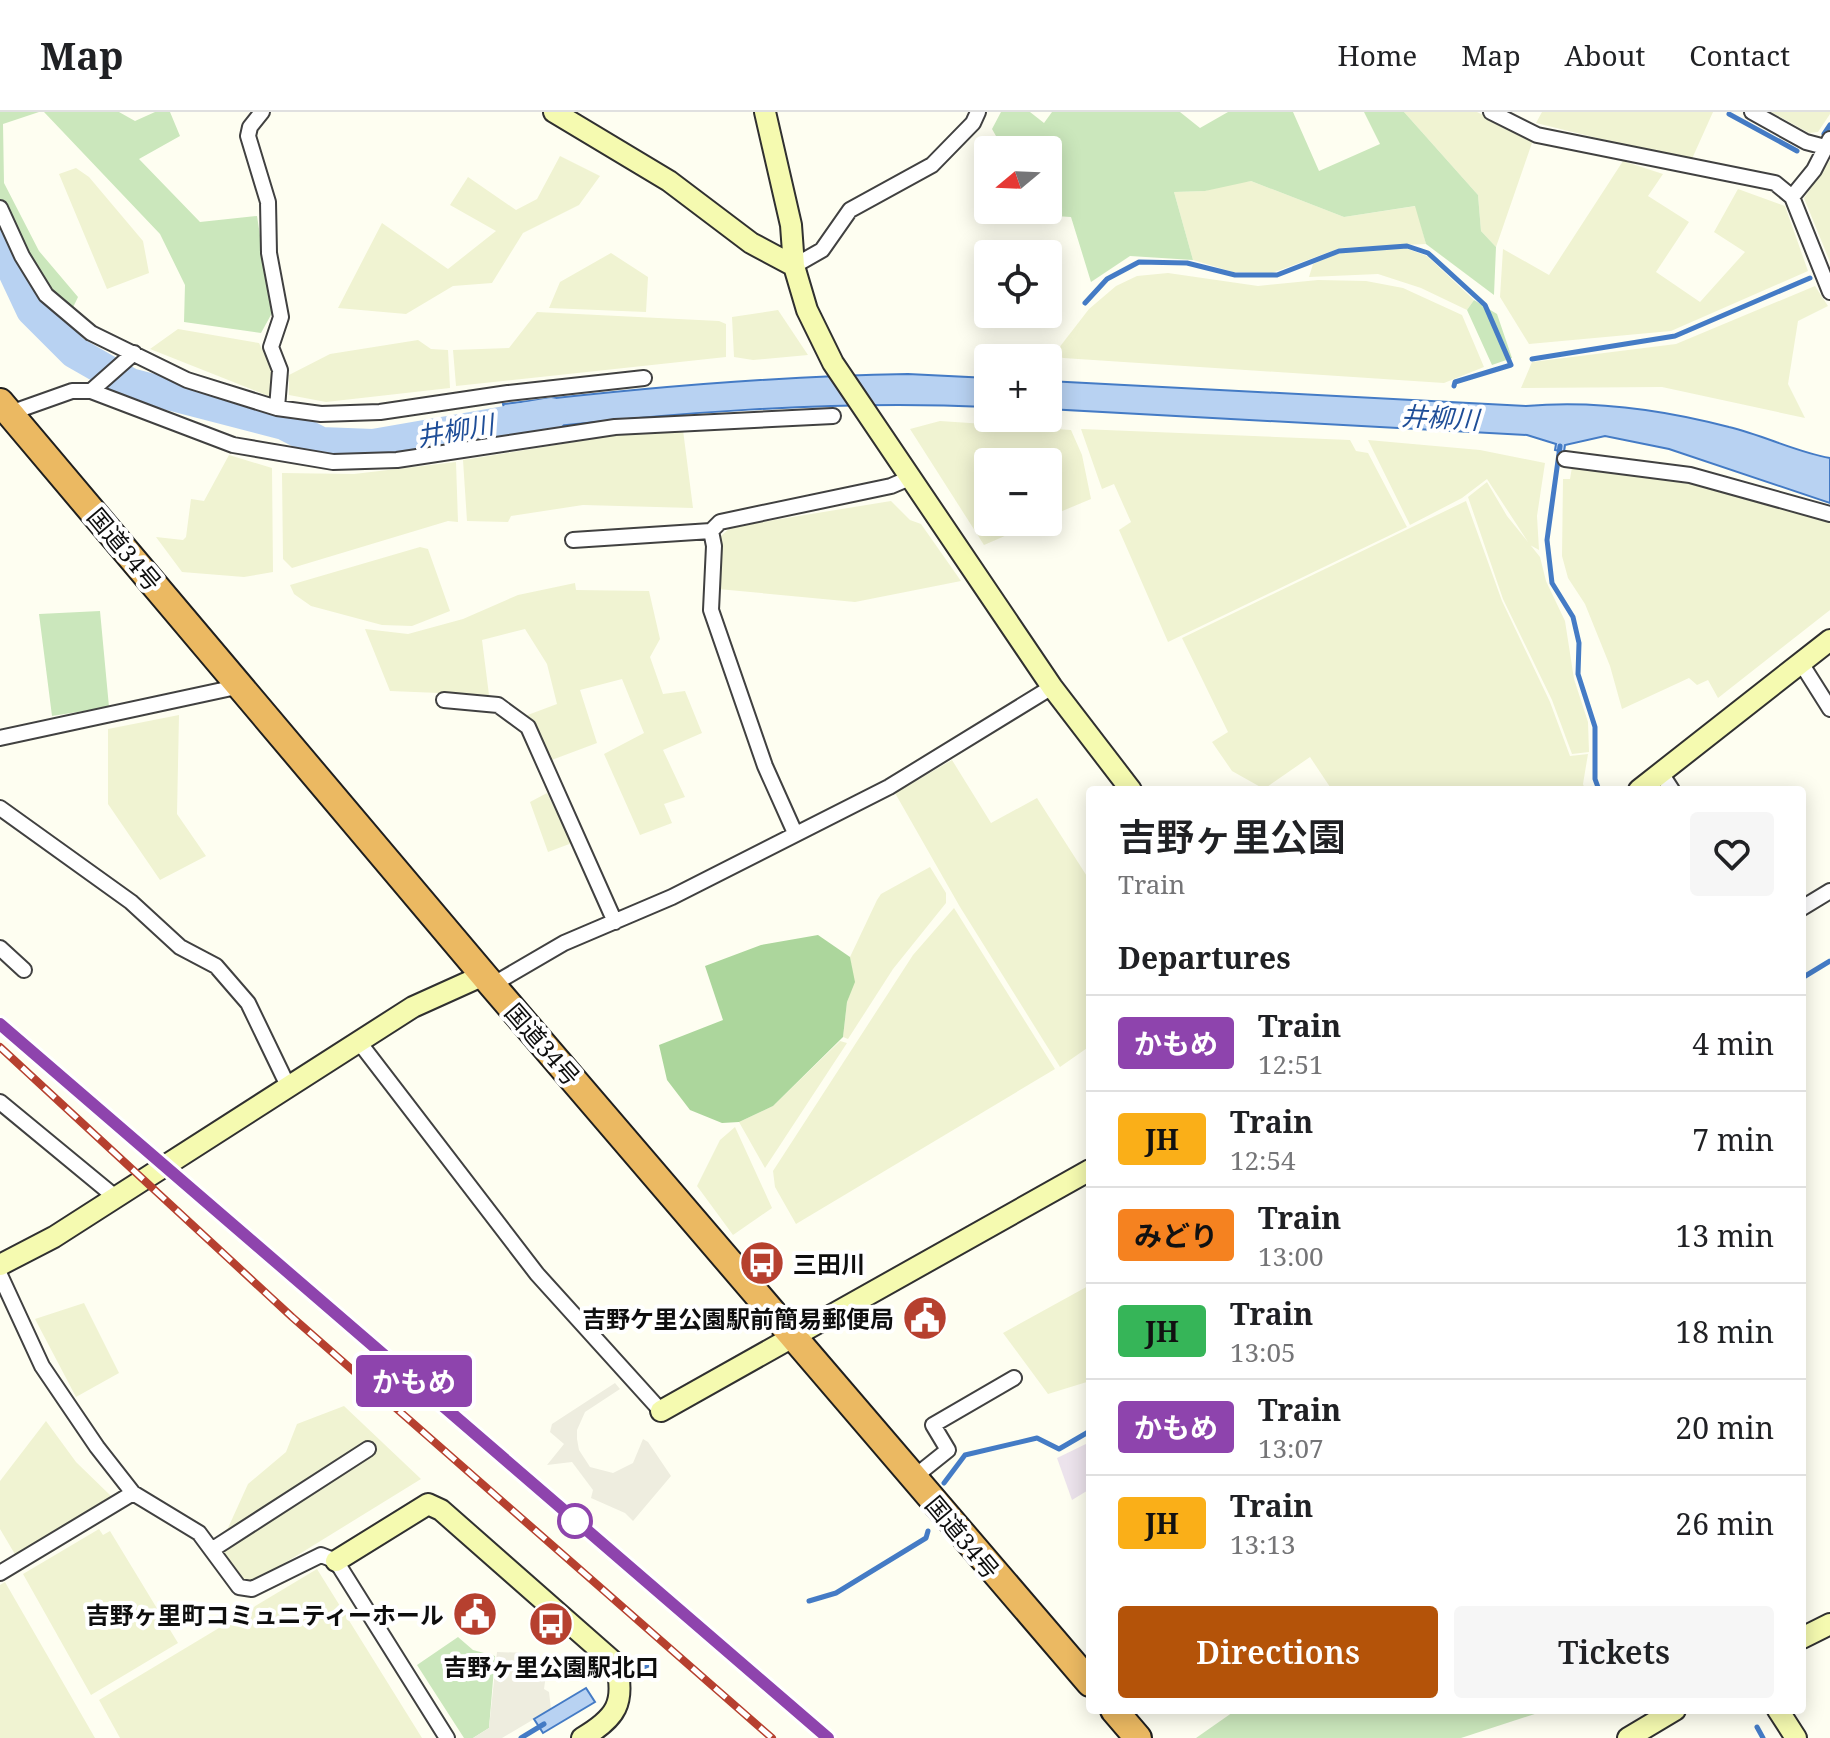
<!DOCTYPE html>
<html lang="en">
<head>
<meta charset="utf-8">
<style>
	:root { --surface:#fff; --page:#f6f6f6; --text:#202124; --muted:#757577; --line:#e0e0e0; --accent:#b45309 }
	body { margin:0; font-family:"Noto Serif","Noto Sans JP",serif; background:var(--page); color:var(--text); height:100vh; display:flex; flex-direction:column; font-size:30px; white-space:nowrap }
	* { box-sizing:border-box; margin:0 }
	p { font-size:26px; color:var(--muted) }
	.icon { flex:none; width:44px; height:44px; fill:none; stroke:currentColor; stroke-width:2; stroke-linecap:round; stroke-linejoin:round }
	.map { position:relative; flex:1; overflow:hidden }
	.details { position:absolute; left:1086px; top:674px; width:720px; height:928px; display:flex; flex-direction:column; background:var(--surface); border-radius:8px; box-shadow:0 4px 20px #0003 }
	.details>* { flex:none }
	.badge { padding:0 16px; border-radius:6px; font-size:28px; line-height:52px }
	.needle { width:52px; rotate:251deg }
	.controls { position:absolute; left:974px; top:24px; display:grid; gap:16px }
	.controls a { display:grid; place-items:center; width:88px; height:88px; border-radius:8px; background:var(--surface); box-shadow:0 4px 20px #0003; font-size:40px }
	.map>.badge { position:absolute; translate:-50% -50%; box-shadow:0 0 0 4px #fff }
	h2 { padding:0 32px; font-size:30px; line-height:72px }
	.round { display:grid; place-items:center; flex:none; width:84px; height:84px; border-radius:8px; background:var(--page) }
	.summary { display:flex; align-items:center; justify-content:space-between; height:136px; padding:0 32px }
	h1 { font-size:38px; font-weight:600; line-height:60px }
	.button { display:flex; gap:16px; margin-top:auto; padding:16px 32px }
	.button a { flex:1; height:92px; border-radius:8px; background:var(--accent); color:#fff; font-size:32px; font-weight:600; line-height:92px; text-align:center }
	.button a+a { background:var(--page); color:var(--text) }
	ul { padding:0; list-style:none }
	li { display:flex; align-items:center; gap:24px; height:96px; padding:0 32px; border-top:2px solid var(--line) }
	li div { flex:1 }
	li b { display:block; font-size:30px }
	li em { font-style:normal }
	li .badge { min-width:88px; font-weight:700; text-align:center }
	header { display:flex; align-items:center; gap:48px; box-sizing:border-box; height:112px; padding:0 40px; background:var(--surface); border-bottom:2px solid var(--line) }
	header strong { font-size:38px }
	nav { display:flex; gap:44px; margin-inline-start:auto; font-size:28px }
	.map>svg:first-child { display:block }
</style>
</head>
<body>
<header>
<strong>Map</strong>
<nav><a>Home</a><a>Map</a><a>About</a><a>Contact</a></nav>
</header>
<div class="map">
<svg width="1830" height="1626" viewBox="0 0 1830 1626">
	<rect width="100%" height="100%" fill="#fefef1"/>
	<path fill="#ece3ec" d="M1090 1330V1377L1072 1388 1057 1346Z"/>
	<path fill="#f0f3d2" d="M1404 0H1477L1533 28 1496 135 1481 119 1478 83Z
		M1542 0H1713L1691 49 1536 11Z
		M1771 0H1830V2L1818 20 1809 21Z
		M560 44 600 64 579 93 523 121 492 171 453 174 406 202 338 196 382 111 448 157 496 119 450 93 468 65 516 98 537 87Z
		M1830 48V150L1804 86Z
		M1623 49 1663 62 1648 84 1689 110 1656 160 1700 190 1745 140 1714 120 1738 77 1785 94 1808 159 1671 219 1529 232 1500 185 1503 137 1549 163Z
		M76 56 89 65 143 129 149 161 107 177 59 62Z
		M1251 69 1344 105 1416 94 1426 132 1340 136 1272 161 1233 160 1193 148 1174 80 1205 79 1225 72Z
		M1369 136H1405L1427 144 1474 188 1467 198 1421 176 1378 162 1309 165 1313 152 1336 142Z
		M611 141 648 165 646 200 549 196 560 170Z
		M1168 161 1258 174 1318 168 1366 169 1403 176 1462 203 1484 255 1444 271 1063 246 1055 241 1089 197 1116 174 1137 164Z
		M1815 174 1828 194 1798 209 1788 272 1805 306 1662 275 1521 276 1532 250 1676 232Z
		M778 198 808 243 753 248 734 245 732 205Z
		M537 200 719 209 726 212V245L456 274 453 238 509 236Z
		M178 217 259 231 272 258 271 285 150 237Z
		M418 228 431 237 448 238 450 276 326 290 289 283V263L330 242Z
		M940 309 1071 318 1082 343 1091 387 1048 405V350H988V410H1037L984 433 910 317Z
		M1081 317 1350 328 1356 339 1368 341 1407 415 1168 530 1119 418 1131 410 1114 372 1102 377Z
		M683 318 693 396 583 393 511 404 508 410 467 409 463 348 611 324Z
		M1368 328 1480 338 1545 351 1537 404 1539 438 1530 433 1487 367 1462 386 1410 413Z
		M229 343 272 356 273 460 244 465 182 460 156 425 183 428 186 425 191 387 204 389Z
		M456 350 458 410 448 409 292 456 283 447 282 361 354 362Z
		M1572 355 1704 374 1830 410V498L1718 586 1708 568 1697 573 1689 566 1622 597 1610 554 1585 492 1568 466 1562 444 1563 367H1570Z
		M1487 370 1507 404 1540 445 1546 469 1565 509 1574 567 1588 610 1589 640 1572 642 1552 588 1503 487 1468 385Z
		M891 389 910 408 921 412 961 469 855 490 718 477 721 424 731 415Z
		M1466 389 1502 489 1550 590 1570 644 1588 642 1583 672 1585 678H1332L1310 645 1264 677 1232 659 1212 630 1228 620 1182 526Z
		M420 435 428 437 450 499 412 514 382 513 311 494 294 482 290 473Z
		M575 471 576 478 649 479 660 527 650 545 663 582 685 579 702 621 663 638 685 685 664 692 672 711 640 723 604 642 644 621 622 567 580 578 597 631 549 649 525 604 557 592 547 552 525 517 482 528 489 583 390 579 365 517 408 522 463 507 518 483Z
		M179 603 177 702 206 744 160 768 108 692V617Z
		M952 648 991 711 1037 686 1090 769V934L1060 955 960 795 895 681Z
		M547 681 572 731 548 740 530 690Z
		M930 755 946 781V791L893 857 848 927 843 925 847 890 854 870 850 845 877 788 881 782Z
		M954 796 1055 957 796 1112 775 1075 773 1059 913 843Z
		M840 929 847 931 765 1056 739 1010 773 994Z
		M735 1015 772 1096 733 1123 697 1074 720 1028Z
		M1090 1173V1269L1048 1282 1003 1221Z
		M84 1191 119 1261 76 1285 35 1207Z
		M344 1294 421 1367 254 1470 241 1469 214 1430 228 1416 248 1372 286 1340 297 1312Z
		M46 1309 76 1350 112 1385 16 1444 0 1417V1369Z
		M99 1417 103 1423 110 1419 178 1531 91 1583 23 1462Z
		M317 1457 422 1626H120L99 1588Z
		M5 1470 95 1626H0V1473Z"/>
	<path fill="#cbe7bc" d="M0 0H39L3 12 4 71 39 139 78 185 67 208 42 192 0 106Z
		M44 0H119L135 9 155 0H170L180 24 139 47 200 110 257 104 272 201 261 221 184 210 185 173 160 122Z
		M1001 0H1030L1044 11 1052 0H1180L1200 16 1228 0H1293L1319 59 1380 32 1364 0H1404L1478 83 1481 119 1496 135 1494 183 1426 132 1415 94 1344 105 1251 69 1205 79 1174 80 1193 148 1130 144 1091 170 1071 105 1038 103 1036 98H1048V38H1004L992 17Z
		M1474 188 1497 202 1512 246 1492 253 1467 198Z
		M100 499 109 595 52 604 39 502Z
		M458 1525 473 1538 495 1544 489 1616 473 1626H464L417 1553Z
		M1236 1598H1547L1461 1626H1196Z"/>
	<path fill="#acd69c" d="M818 823 850 845 855 870 847 890 843 925 773 994 739 1010 722 1011 690 998 667 968 659 933 723 908 705 854 761 833Z"/>
	<path fill="#eeeddf" d="M615 1271 620 1277 585 1300 577 1318V1327L579 1338 590 1355 613 1361 633 1351 643 1327 648 1330 671 1364 633 1409 625 1401 591 1386 593 1378 572 1350 547 1353 564 1332 550 1320 552 1312Z
		M497 1540 529 1541V1554H537L536 1563H546L544 1577 549 1580 551 1597 502 1626H473L489 1616Z"/>
	<path fill="#b8d2f2" stroke="#447bc5" stroke-width="2" d="M908 262 988 266V295C828 288 670 301 510 319L503 292C638 276 772 264 908 262Z
		M1048 269 1526 294C1593 288 1664 298 1729 315 1763 323 1796 340 1830 346V391L1669 337 1605 324 1565 333 1564 340 1555 338 1556 332 1527 323 1048 297Z
		M586 1576 595 1590 543 1621 534 1607Z"/>
	<g fill="none" stroke-linecap="round" stroke-linejoin="round">
		<path stroke="#447bc5" stroke-width="5" d="M1729 2 1797 39
			M1824 22 1830 13
			M1085 191 1107 167 1139 150 1187 151 1235 163H1277L1339 139 1407 134 1428 141 1485 193 1511 253 1455 270 1454 274
			M1532 247 1675 224 1810 166
			M1560 334 1547 428 1552 471 1573 505 1579 531 1578 562 1595 615V667L1599 678
			M1802 866 1830 849
			M944 1371 965 1343 1037 1326 1059 1337 1090 1319
			M809 1489 836 1481 926 1426 928 1419
			M641 1556 651 1552
			M1757 1615 1763 1626
			M521 1626 544 1612"/>
		<path stroke="#b8d2f2" stroke-width="32" d="M0 130 32 198 74 240 130 272 284 312 321 331 373 333 551 302"/>
		<g stroke="#414141" stroke-width="18">
			<path id="street" d="M262 0 250 15 248 24 268 90 269 141 281 205 271 235 280 258 277 296
				M1491 0 1537 23 1775 71 1792 85
				M1752 0 1806 30 1825 35
				M1830 27 1814 58 1792 85 1830 180
				M0 96 22 144 46 183 91 221 187 268 277 296 321 302 380 300 508 281 644 266
				M794 154 822 138 850 98 932 53 973 11 978 0
				M91 279 134 241
				M10 301 72 279H91L233 333 333 350 397 348 615 315 833 304
				M1565 347 1690 363 1830 402
				M573 428 711 419
				M1801 551 1830 597
				M444 588 498 593 528 615 615 810
				M0 626 241 574
				M1661 661 1672 678
				M0 696 131 790 180 835 216 854 248 891 289 976
				M795 721 765 654 711 498 714 434 711 419 720 410 891 374 912 365
				M1802 796 1830 779
				M0 836 24 858
				M492 873 564 831 672 785 889 675 1052 575
				M359 930 537 1162 661 1299
				M0 990 114 1084
				M0 1163 42 1254 97 1335 133 1381 199 1421 239 1475 252 1477 321 1443 336 1449 447 1626
				M913 1366 948 1338 933 1313 1014 1266
				M213 1437 368 1337
				M0 1461 133 1381"/>
		</g>
		<g stroke="#303030" stroke-width="24">
			<path id="secondary" d="M554 0 669 69 751 131 794 154
				M765 0 791 113 794 154 807 198 833 251 1052 575 1131 678
				M1639 678 1830 528
				M0 1153 54 1125 413 895 484 863
				M661 1299 1090 1058
				M336 1449 428 1392 441 1398 616 1552C626 1591 616 1606 582 1626
				M1802 1526 1830 1512
				M1778 1598 1796 1626
				M1628 1626 1675 1598"/>
		</g>
		<g stroke="#1f1f1f" stroke-width="30">
			<path id="highway" d="M0 290 492 873 1090 1571
				M1114 1598 1138 1626"/>
		</g>
		<use href="#street" stroke="#fff" stroke-width="14"/>
		<use href="#secondary" stroke="#f5fab0" stroke-width="20"/>
		<use href="#highway" stroke="#ebb962" stroke-width="26"/>
		<g stroke="#b6402f" stroke-width="8">
			<path id="rail" d="M0 912 828 1626
				M0 935 292 1205 772 1626"/>
		</g>
		<use href="#rail" stroke="#fff" stroke-width="5" stroke-dasharray="15" stroke-linecap="butt"/>
	</g>
	<g fill="none" stroke-linecap="round" stroke-linejoin="round">
		<g stroke="#fff" stroke-width="18">
			<path id="line" d="M0 912 828 1626"/>
		</g>
		<use href="#line" stroke="#8e44ad" stroke-width="12"/>
	</g>
	<defs>
		<g id="bus-disc" transform="scale(2.3)"><circle r="9.5" fill="#b6402f" stroke="#fff"/><path d="M-5-6H5V4H4V6H2V4H-2V6H-4V4H-5ZM-3.5-4V0h7V-4ZM-3.5 1.2v1.5H-2V1.2ZM2 1.2v1.5H3.5V1.2Z" fill="#fff"/></g>
		<g id="civic-disc" transform="scale(2.3)"><circle r="9.5" fill="#b6402f" stroke="#fff"/><path d="M-.6-6.5H3V-4.5H.6V-3L4-1V1h2V6H-6V1h2V-1L-.6-3ZM-1.2 2.5V6h2.4V2.5Z" fill="#fff"/></g>
	</defs>
	<g fill-rule="evenodd">
		<use href="#bus-disc" x="762" y="1151"/>
		<use href="#civic-disc" x="925" y="1206"/>
		<use href="#civic-disc" x="475" y="1502"/>
		<use href="#bus-disc" x="551" y="1512"/>
	</g>
	<circle fill="#fff" stroke="#8e44ad" stroke-width="4" cx="575" cy="1409" r="16"/>
	<g text-anchor="middle" dominant-baseline="central" stroke-width="8" stroke-linejoin="round" paint-order="stroke">
		<g font-size="24" fill="#0e0e0e" stroke="#fff">
			<text transform="translate(125 437) rotate(50)">国道34号</text>
			<text transform="translate(543 932) rotate(49)">国道34号</text>
			<text transform="translate(963 1425) rotate(50)">国道34号</text>
		</g>
		<g font-size="24" font-weight="bold" fill="#0e0e0e" stroke="#fff" text-anchor="end">
			<text x="793" y="1151" text-anchor="start">三田川</text>
			<text x="894" y="1206">吉野ケ里公園駅前簡易郵便局</text>
			<text x="444" y="1502">吉野ヶ里町コミュニティーホール</text>
			<text x="551" y="1554" text-anchor="middle">吉野ヶ里公園駅北口</text>
		</g>
		<g font-size="26" font-style="italic" fill="#1f4e98" stroke="#fff">
			<text transform="translate(1440 305) rotate(3)">井柳川</text>
			<text transform="translate(455 318) rotate(-10)">井柳川</text>
		</g>
	</g>
</svg>
<div class="controls">
<a><svg class="needle" viewBox="-14 -14 28 28"><path d="M0-13l5 13h-10z" fill="#e53935"/><path d="M0 13l5-13h-10z" fill="#757577"/></svg></a>
<a><svg class="icon" aria-label="locate" viewBox="0 0 24 24"><circle cx="12" cy="12" r="6"/><path d="M12 2v4M12 18v4M2 12h4M18 12h4"/></svg></a>
<a>+</a>
<a>−</a>
</div>
<b class="badge" style="left:414px;top:1269px;background:#8e44ad;color:#fff">かもめ</b>
<section class="details">
<div class="summary"><div><h1>吉野ヶ里公園</h1><p>Train</p></div><a class="round"><svg class="icon" aria-label="heart" viewBox="0 0 24 24"><path d="M12 20l-8-8c-3-5 5-10 8-4 3-6 11-1 8 4z"/></svg></a></div>
<h2>Departures</h2>
<ul>
<li><span class="badge" style="background:#8e44ad;color:#fff">かもめ</span><div><b>Train</b><p>12:51</p></div><em>4 min</em></li>
<li><span class="badge" style="background:#faaf18;color:#111">JH</span><div><b>Train</b><p>12:54</p></div><em>7 min</em></li>
<li><span class="badge" style="background:#f58220;color:#111">みどり</span><div><b>Train</b><p>13:00</p></div><em>13 min</em></li>
<li><span class="badge" style="background:#36b558;color:#111">JH</span><div><b>Train</b><p>13:05</p></div><em>18 min</em></li>
<li><span class="badge" style="background:#8e44ad;color:#fff">かもめ</span><div><b>Train</b><p>13:07</p></div><em>20 min</em></li>
<li><span class="badge" style="background:#faaf18;color:#111">JH</span><div><b>Train</b><p>13:13</p></div><em>26 min</em></li>
</ul>
<div class="button"><a>Directions</a><a>Tickets</a></div>
</section>
</div>
</body>
</html>
